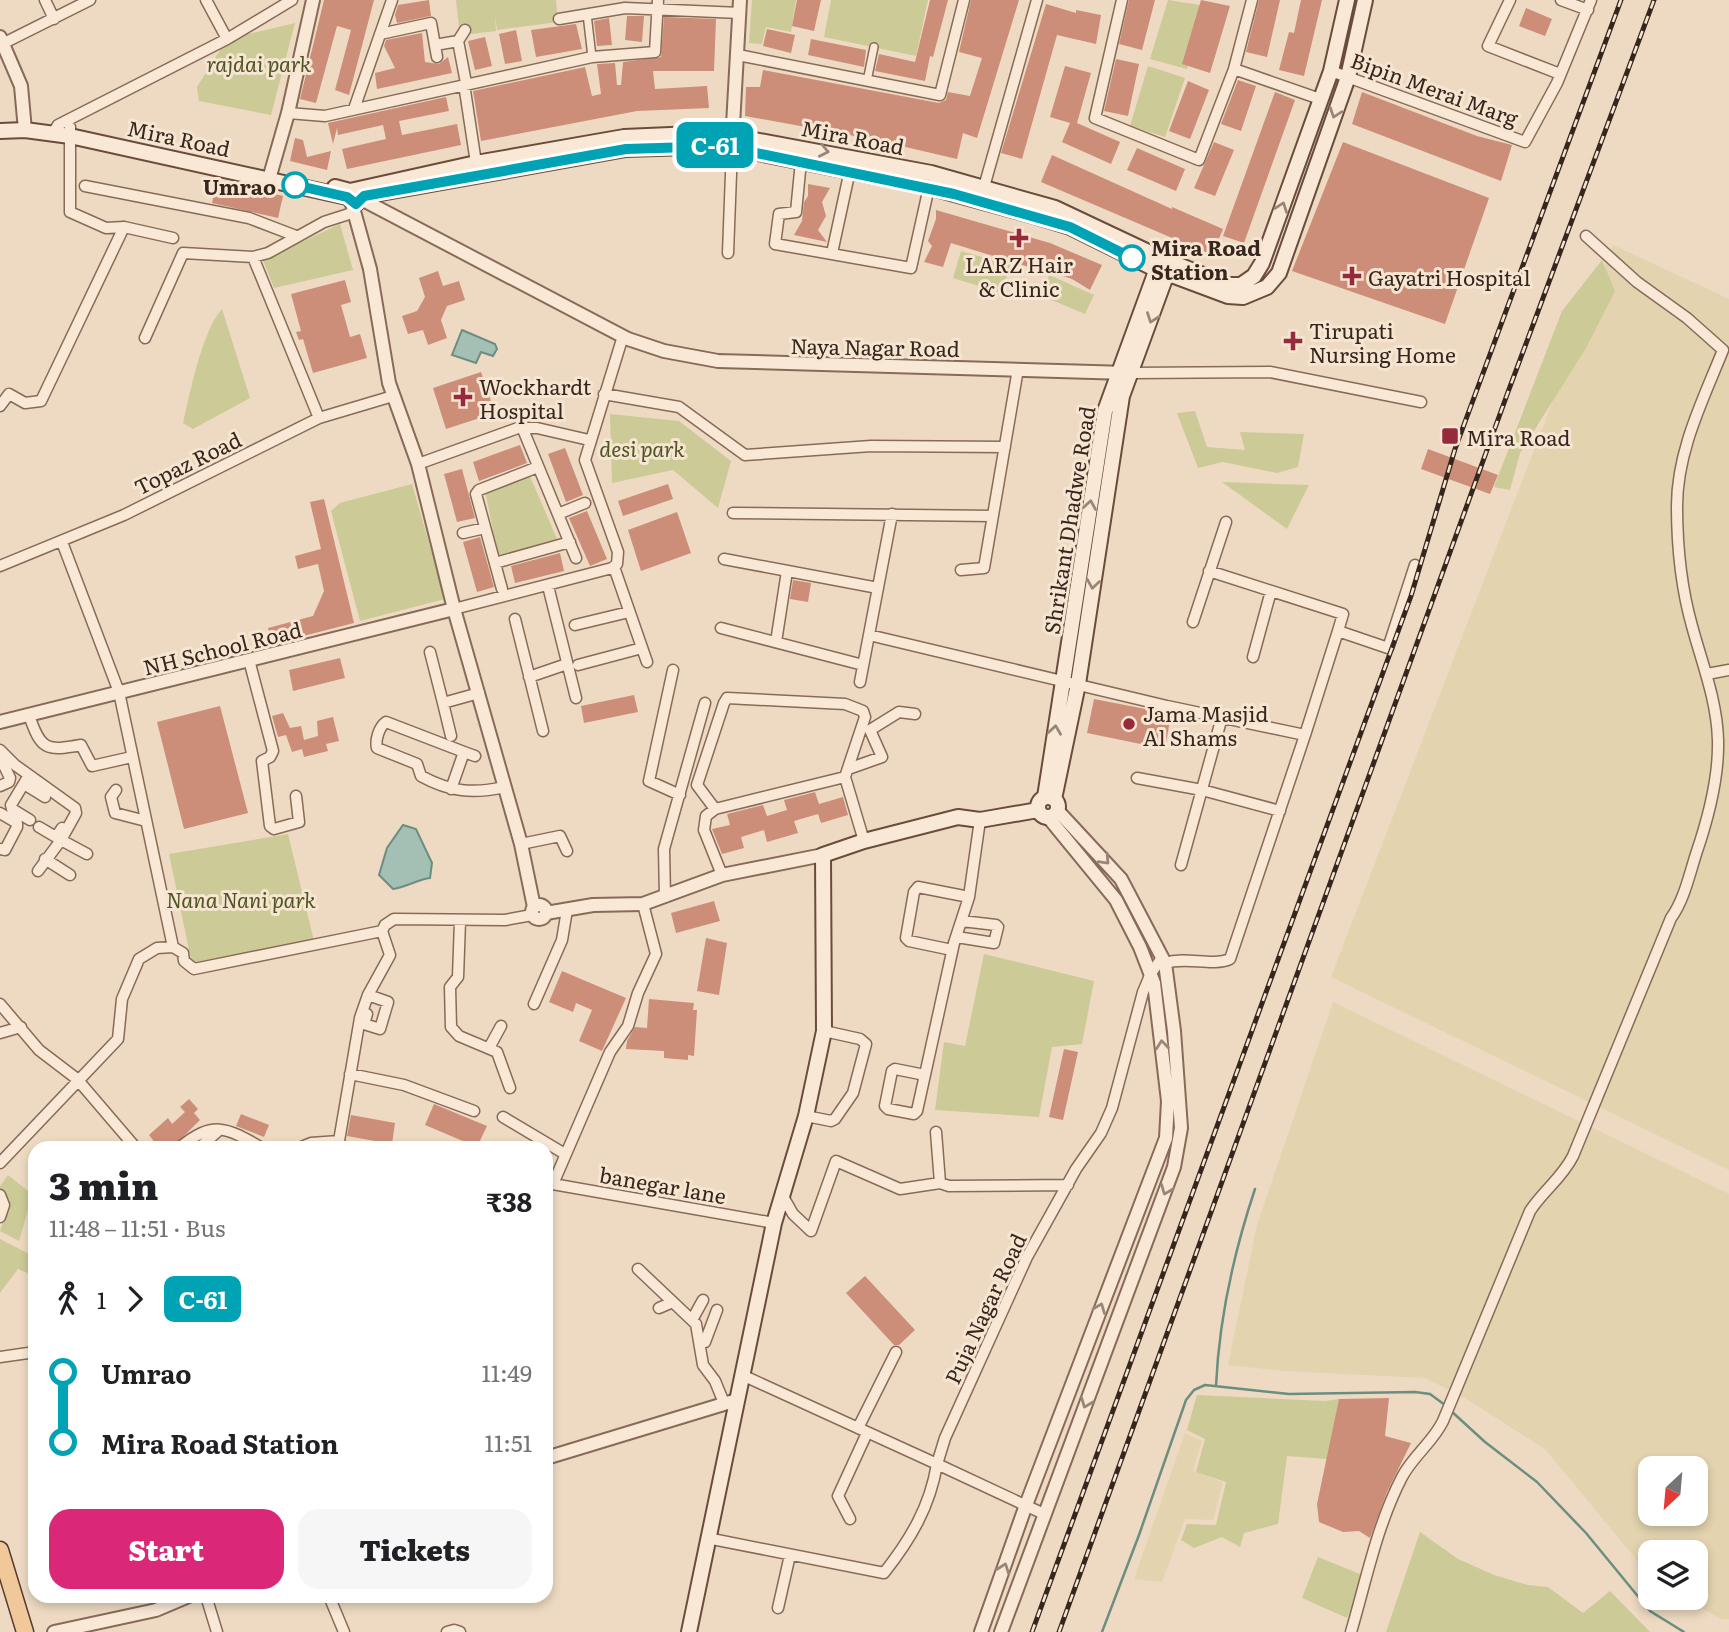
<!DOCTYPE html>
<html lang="en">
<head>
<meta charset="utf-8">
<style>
	:root { --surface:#fff; --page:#f6f6f6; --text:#202124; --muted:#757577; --accent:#db2777 }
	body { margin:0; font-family:Literata,serif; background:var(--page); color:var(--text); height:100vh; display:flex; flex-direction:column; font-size:26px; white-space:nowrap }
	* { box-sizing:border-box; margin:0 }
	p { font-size:23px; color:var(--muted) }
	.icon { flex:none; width:38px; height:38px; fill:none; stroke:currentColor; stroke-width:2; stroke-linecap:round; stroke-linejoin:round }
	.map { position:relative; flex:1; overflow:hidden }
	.sheet { position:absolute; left:28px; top:1141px; width:525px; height:462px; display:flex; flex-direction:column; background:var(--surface); border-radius:21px; box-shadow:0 4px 10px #0003 }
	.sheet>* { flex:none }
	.badge { padding:0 14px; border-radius:10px; font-size:24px; line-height:46px }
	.needle { width:46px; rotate:206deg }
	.tools { position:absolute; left:1638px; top:1456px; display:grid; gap:14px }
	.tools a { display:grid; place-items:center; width:70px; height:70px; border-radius:14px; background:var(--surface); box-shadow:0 4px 10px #0003; font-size:35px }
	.map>.badge { position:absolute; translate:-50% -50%; box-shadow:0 0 0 4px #fff }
	.legs { display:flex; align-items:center; gap:10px; height:77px; padding:0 21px; font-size:23px }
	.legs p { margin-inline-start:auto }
	.head { display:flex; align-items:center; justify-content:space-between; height:119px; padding:0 21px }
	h1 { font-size:38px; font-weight:800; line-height:52px }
	.button { display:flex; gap:14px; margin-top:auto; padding:14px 21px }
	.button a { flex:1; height:80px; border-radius:21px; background:var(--accent); color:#fff; font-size:28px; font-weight:800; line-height:80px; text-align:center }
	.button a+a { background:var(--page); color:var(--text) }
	ul { padding:0 21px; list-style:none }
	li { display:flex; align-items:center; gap:24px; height:70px; font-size:26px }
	li i { display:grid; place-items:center; width:10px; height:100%; margin:0 9px; background:currentColor }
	li i::after { content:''; width:18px; height:18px; margin:-9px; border:5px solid; border-radius:50%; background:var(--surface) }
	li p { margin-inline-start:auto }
	li:first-child i { background:linear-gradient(#0000 50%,currentColor 0) }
	li:last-child i { background:linear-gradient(currentColor 50%,#0000 0) }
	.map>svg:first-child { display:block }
</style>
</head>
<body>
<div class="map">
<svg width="1729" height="1632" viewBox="0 0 1729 1632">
	<rect width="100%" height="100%" fill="#eedac2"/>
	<path fill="#e3d3af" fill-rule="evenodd" d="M1613 245 1729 299V1170L1331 977Z
		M1333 1002 1729 1194V1619H1721L1684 1598H1696V1552H1650V1576L1545 1449 1465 1398 1425 1378 1284 1371 1228 1365 1257 1225ZM1650 1468H1696V1514H1650Z
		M1185 1433 1202 1441 1193 1471 1223 1482 1213 1520 1185 1519 1162 1582 1134 1579Z"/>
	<path fill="#ccca96" d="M456 0H556L558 22 497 30 495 15 496 31 471 34 459 27Z
		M752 0H796L791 32 766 27 762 44 749 43Z
		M831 0H928L916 56 824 37Z
		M1168 0 1206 6 1187 69 1150 59Z
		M295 23 271 115 199 101 197 87 227 39Z
		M1148 66 1185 78 1165 137 1130 126Z
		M340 224 353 270 274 288 263 260Z
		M961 251 1010 265 1002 293 953 278Z
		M1602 260 1615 291 1586 348 1520 453 1510 490 1494 487 1562 311Z
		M1049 275 1094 295 1085 314 1040 295Z
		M222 309 250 398 193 429 183 423C190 393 202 331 222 309Z
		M1195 411 1207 447 1245 450 1240 432 1304 434 1298 467 1277 473 1223 462 1198 468 1177 413Z
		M610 414 679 421 731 461 718 508 673 470 612 483Z
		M529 474 557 539 498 555 485 490Z
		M1222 482 1309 485 1287 529Z
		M412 484 445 599 360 621 331 511 340 503Z
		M288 834 314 941 192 964 169 854Z
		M984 954 1094 981 1082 1044 1052 1047 1039 1117 935 1110 944 1042 965 1046Z
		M8 1175 28 1191V1210L19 1241 0 1231 10 1200 0 1192V1186Z
		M0 1239 35 1257 32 1275 18 1269 0 1293Z
		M1197 1395 1325 1401 1339 1399 1327 1459 1287 1456 1278 1524 1244 1533 1240 1547 1222 1537 1194 1548 1181 1540 1187 1524 1216 1525 1226 1482 1196 1472 1205 1439 1187 1430Z
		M1420 1532 1458 1559 1494 1575 1528 1585 1548 1587 1583 1613 1610 1591 1650 1632H1386Z
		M1318 1557 1365 1576 1347 1618 1302 1598Z"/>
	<path fill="#a4c0b4" stroke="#6b8e80" stroke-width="2" d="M462 330 495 344 497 349 493 356 481 352 476 363 452 355Z
		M403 825 416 829 432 863 430 878C419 879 407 887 393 889L379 875 387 848Z"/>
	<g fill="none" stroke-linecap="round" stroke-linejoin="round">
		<path stroke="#6b8e80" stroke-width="2.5" d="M1216 1386C1219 1319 1234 1252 1255 1189
			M1450 1410 1485 1442 1537 1482 1586 1533 1650 1611 1684 1632
			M1102 1632 1139 1535 1186 1400 1194 1390 1205 1385 1289 1394 1415 1392 1430 1394 1445 1405"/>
	</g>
	<path fill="#cc8e78" d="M324 0H374L349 95 335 90 351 30 337 26 316 103 300 99Z
		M429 0 431 16 397 23 395 15 398 5Z
		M797 0H821L814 31 792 26Z
		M930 0H948L933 57 930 56 925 81 875 71 879 54 915 62Z
		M971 0H1019L977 138 963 133 957 159 871 139 745 116 746 87H760L763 70 939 103 946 100 948 92 970 96 982 58 959 52Z
		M1129 0H1155L1142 50 1119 44Z
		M1201 0 1230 6 1210 73 1182 64Z
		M1259 0H1280L1267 57 1246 52Z
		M1301 0H1322L1304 76 1279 70 1289 32 1294 33Z
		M1046 4 1076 13V10L1101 15 1096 44 1057 35 1022 159 1001 153Z
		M1526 8 1552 19 1545 36 1519 26Z
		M627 16H644L642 42 625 40Z
		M664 17 716 19 714 71H653L655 89 707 86 709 108 637 111 481 141 473 91 585 67 592 96 601 94 597 64 615 63 617 85H621L623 62 661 57Z
		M609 18 612 45 597 46 594 21Z
		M576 24 582 49 536 57 531 30Z
		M767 29 795 35 791 53 763 46Z
		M516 30 522 61 505 64 499 34Z
		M422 33 425 62 439 64 448 57 452 73 377 89 375 73 395 68 384 46 386 40Z
		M485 37 492 66 475 70 468 41Z
		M811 39 866 50 864 67 808 55Z
		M1116 59 1139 64 1128 116 1104 111Z
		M1065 66 1091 73 1077 123 1120 142 1111 164 1062 142 1070 123 1050 117Z
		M1238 80 1256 86 1241 131 1221 124Z
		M1188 81 1209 90 1190 139 1169 131Z
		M1275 92 1295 100 1244 243 1223 236Z
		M1362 92 1477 136 1512 145 1501 181 1352 124Z
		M446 97 449 111 399 121 402 135 457 124 461 145 347 169 342 149 386 139 383 125 338 135 337 128 333 144 328 123Z
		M295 138 303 140 307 157 331 151 327 170 290 161Z
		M1214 142 1234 150 1215 196 1194 188Z
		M1343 142 1489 198 1445 324 1292 271Z
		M1137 148 1185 169 1176 191 1127 170Z
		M1052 155 1172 209V207L1223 229 1212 255 1041 182Z
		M217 180 283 196 278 218 212 203Z
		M808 184 830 188 822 202 826 216 818 230 827 242 794 235 802 221 804 202 808 196Z
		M936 210 1050 243 1102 265 1090 290 1072 279 1033 265 1032 268 951 243 943 267 924 262 932 246 928 241 936 219Z
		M438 271 443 286 459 281 465 300 447 306 441 320 447 338 428 345 423 330 408 334 402 316 417 311 425 297 419 278Z
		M345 280 351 302 341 305 350 337 360 334 367 358 313 373 303 339 299 340 296 332 301 331 291 294Z
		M481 372 495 413 446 429 433 388Z
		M520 445 527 463 479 481 473 462Z
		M565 448 583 495 566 502 548 454Z
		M1428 449 1498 475 1490 494 1421 469Z
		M462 469 475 518 457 522 444 474Z
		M668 484 673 499 623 516 618 501Z
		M324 499 354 623 272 644 268 628 313 616 324 591 318 564 298 569 295 556 321 549 310 502Z
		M587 511 607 559 590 566 569 518Z
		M677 512 691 553 641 571 628 530Z
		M480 537 494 587 477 592 463 542Z
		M560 553 564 571 515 583 511 566Z
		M793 580 811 583 808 602 790 599Z
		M340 658 345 678 293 691 289 670Z
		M634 695 638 712 584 723 581 706Z
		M1094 699 1171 714 1165 749 1087 733Z
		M220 706 248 813 184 829 157 722Z
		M283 713 290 728 301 726 304 740 318 736 317 721 333 717 339 741 326 744 328 751 304 757 302 749 292 752 286 735 278 737 272 716Z
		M815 792 819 804 843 797 848 815 821 823 818 814 794 821 798 833 767 842 764 830 741 837 744 848 722 854 712 829 730 825 727 814 763 805 767 816 787 810 784 800Z
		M714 901 720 921 676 933 671 913Z
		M706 938 727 943 719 995 697 991Z
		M562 971 626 998 602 1051 579 1041 592 1010 576 1003 573 1012 549 1002Z
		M649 999 694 1003 693 1010H697L694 1056 688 1055V1060L664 1058V1051L626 1049 627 1041 635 1027 647 1028Z
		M1064 1049 1078 1052 1063 1120 1049 1117Z
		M189 1099 198 1109 194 1113 200 1120 172 1148H159L149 1135 168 1118 172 1124 185 1112 180 1107Z
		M434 1104 487 1126 477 1147 425 1125Z
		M241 1114 269 1125 264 1137 236 1126Z
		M351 1115 395 1123 392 1144 347 1136Z
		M865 1276 915 1330 899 1345H894L846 1293Z
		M1389 1398 1385 1436 1411 1443 1387 1492 1370 1538 1359 1531 1343 1532 1319 1522 1317 1504 1339 1399Z"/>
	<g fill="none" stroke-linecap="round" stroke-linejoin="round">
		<g stroke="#876b59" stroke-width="10">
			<path id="pedestrian" d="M587 14 592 57
				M867 81 874 47"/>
		</g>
		<g stroke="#876b59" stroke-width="13">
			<path id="minor" d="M45 0 54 19
				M1122 0 1095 118 1199 160 1234 69 1252 0
				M1510 0 1488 46 1560 74
				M1561 0 1588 10
				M559 19 625 8 740 13
				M465 30 458 41 466 83
				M380 34 431 23 437 57
				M227 39 292 0
				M0 45 90 0
				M435 45 458 41
				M738 55 940 95 964 0
				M1234 69 1320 99
				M1331 71 1525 142 1557 83 1591 0
				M464 84 476 163
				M354 109 392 0
				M288 113 325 116 592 57 655 52 658 0
				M70 127V212L106 228 124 227 173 238
				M53 133 58 125 227 39 206 0
				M801 161 796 212 779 214 775 244 911 268 929 187
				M85 186 249 218 296 236
				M982 194 1037 0
				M728 253 732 147
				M832 253 850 170
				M253 257 268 253 324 222 355 212
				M145 338 183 253 253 257 319 418
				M1132 373 1270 372 1421 402
				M604 394 679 407 745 455 871 446 1005 447
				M0 406 9 394 25 403 41 401 124 227
				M522 427 576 558
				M418 464 518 428H537L589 440
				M733 513 993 516
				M558 514 585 503
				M463 533 485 528
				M62 542 119 692 173 947
				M724 559 878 588
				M495 563 570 542
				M0 566 124 515 319 418 393 396
				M614 567 647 662
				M961 570 984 568 1018 369
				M1209 571 1343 614 1338 631
				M548 586 576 698
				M502 589 476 494 479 490 538 467
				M454 609 612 568 617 564 618 552 585 460 623 336
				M515 619 543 731
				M1193 622 1226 522
				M575 625 629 612
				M721 628 863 665
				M869 635 1167 706 1305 735 1230 959C1212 967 1187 956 1165 963
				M776 642 787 571
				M430 652 443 703 479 693
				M1253 657 1271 591
				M249 660 273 751 270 757 262 761 270 826 274 829 299 822 296 796
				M578 665 642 648
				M673 670 649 781 680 795
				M1707 674 1729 670
				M529 677 567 664
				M860 682 892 514
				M443 703 451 736
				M29 715C41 751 47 751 81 745L92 766 132 757
				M1305 735 1338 631 1388 648 1415 565
				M0 750 15 765 75 808 76 813 61 840 38 871
				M464 752 475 756
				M0 757 10 778 9 782 0 786
				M848 769 882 757 870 730 899 712 915 714
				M29 775 11 805 12 809 30 820
				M1137 778 1202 790 1280 811
				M24 784 45 797
				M451 789 464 752 386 722C379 727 375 740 377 748L417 764 421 776C450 792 473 794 505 787
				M116 790 111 797 115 813 146 821
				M715 809 697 785 724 703 727 698 845 704 863 711 865 717 845 777
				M0 813 17 823V827L5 850 0 849
				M39 827 56 837 62 828
				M61 840 87 854
				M521 844 560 836 567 851
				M45 859 70 875
				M1181 865 1222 717
				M722 875 704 830 706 816 715 809 845 777 864 841
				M665 897 664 849 705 703
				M460 921 458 977 450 987 451 1027 459 1036 497 1052 510 1088
				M957 937 994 943 998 927 996 925 962 921
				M952 950 909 941 906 938 914 892 918 887 969 897
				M0 1004 39 1050 77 1079 136 1148
				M534 1004 562 940 567 910
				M367 1014 364 1024 380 1029 388 1002 368 995
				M0 1033 21 1027
				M489 1048 501 1026
				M350 1074 404 1085 474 1111
				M925 1075 895 1069 892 1071 885 1106 888 1109 914 1114 917 1111 954 943 969 897 980 820
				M806 1116 831 1121 835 1119 853 1093 866 1044 860 1039 824 1031
				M503 1117 565 1154
				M936 1132 940 1183 949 1186 1068 1185
				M179 1148C213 1120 226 1127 262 1148
				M199 1148 217 1132
				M299 1148 311 1143 339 1141 360 1018 368 995 390 955 382 931 385 925 394 919 505 920 532 915
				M0 1163 118 1039 122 999 139 959 157 948 173 947 183 953 184 961 194 969 382 931
				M547 1183 774 1223
				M553 1184 610 1052 628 1026 638 993 656 954 643 904
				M781 1193 793 1214 811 1231 836 1161 900 1189 940 1183
				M0 1195 4 1205 0 1217
				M638 1269 696 1324 703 1365 715 1381 724 1403
				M659 1308 673 1302
				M692 1320 703 1300
				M700 1342H705L717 1310
				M0 1357 35 1352
				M742 1375 937 1464 945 1438 1027 1257 1076 1169 1101 1133 1112 1108 1143 992 1151 973 1162 958
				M858 1428 896 1352
				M850 1519 838 1496 867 1433
				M707 1538 884 1573C910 1540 930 1507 937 1464L1044 1514
				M206 1596 217 1632
				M329 1596 344 1632
				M778 1608 790 1555
				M447 1632 454 1630 460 1632
				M1351 1632C1366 1581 1377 1525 1402 1477 1413 1456 1433 1442 1443 1421L1530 1211C1543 1191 1562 1178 1573 1156L1671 918C1684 900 1689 876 1696 854 1708 819 1719 777 1718 740 1717 701 1702 663 1692 626 1681 587 1677 547 1677 506 1677 451 1703 400 1723 350L1687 318 1637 282 1586 236"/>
		</g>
		<g stroke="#876b59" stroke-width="16">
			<path id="tertiary" d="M0 37 21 86 25 130
				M732 143 740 0
				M269 179 288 113 313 0
				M363 200 628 339 664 351 718 361 1127 373
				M352 204 370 269 389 383 418 464 454 609 521 844 534 907
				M0 722 454 609
				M532 912a7 7 0 1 1 14 0a7 7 0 1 1-14 0Z
				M546 913 593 905 643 904 722 875 823 855
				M546 1458 737 1400
				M54 1632 156 1610 189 1596
				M981 1632 1026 1505 1166 1138 1168 1101 1154 983 1140 947 1116 900 1048 817
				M1001 1632 1174 1167 1181 1128 1174 1031 1165 963 1121 879 1058 811"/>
		</g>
		<g stroke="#694c3c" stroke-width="18">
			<path id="secondary" d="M0 131 25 130 70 136 347 197 356 204 364 196 626 149 723 146 929 187 1031 215 1070 227 1153 268 1228 296 1243 297 1267 287 1279 273 1348 77 1365 0
				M335 187 350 191 476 163 624 137 717 133 931 173 1055 208 1161 258 1228 285H1241L1254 276 1262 263 1331 71 1347 0
				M1038 807a10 10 0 1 1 20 0a10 10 0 1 1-20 0Z
				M1045 797 1105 411 1159 263
				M1054 799 1078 684 1122 396 1170 265
				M689 1632 774 1223 806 1116 824 1031 823 855 864 841 958 817 980 820 1038 810"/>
		</g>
		<g stroke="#553a2e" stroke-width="19">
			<path id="primary" d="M0 1550 25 1632"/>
		</g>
		<use href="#pedestrian" stroke="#f9e8d5" stroke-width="7"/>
		<use href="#minor" stroke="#f9e8d5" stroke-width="10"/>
		<use href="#tertiary" stroke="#f9e8d5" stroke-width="12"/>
		<use href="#secondary" stroke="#f9e8d5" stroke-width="14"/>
		<use href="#primary" stroke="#f1c89a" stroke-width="16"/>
		<g stroke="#37261d" stroke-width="5">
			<path id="rail" d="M1032 1632 1411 596 1455 449 1621 0
				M1059 1632 1508 392 1654 0"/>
		</g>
		<use href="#rail" stroke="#f5e5d1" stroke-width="2.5" stroke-dasharray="8" stroke-linecap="butt"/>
	</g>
	<defs><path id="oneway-chevron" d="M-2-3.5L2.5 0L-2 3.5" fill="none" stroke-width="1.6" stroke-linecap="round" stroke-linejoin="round" transform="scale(1.75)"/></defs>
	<g stroke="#988779">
		<use href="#oneway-chevron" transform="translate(1335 113) rotate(109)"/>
		<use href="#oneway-chevron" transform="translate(824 151) rotate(11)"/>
		<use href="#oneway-chevron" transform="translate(1282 207) rotate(-70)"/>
		<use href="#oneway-chevron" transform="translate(1152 318) rotate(110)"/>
		<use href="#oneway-chevron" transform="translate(1090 505) rotate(-81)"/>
		<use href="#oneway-chevron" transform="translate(1093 584) rotate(99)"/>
		<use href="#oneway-chevron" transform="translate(1055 730) rotate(-82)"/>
		<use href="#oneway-chevron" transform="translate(1105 860) rotate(47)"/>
		<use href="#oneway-chevron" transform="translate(1162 1045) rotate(-96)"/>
		<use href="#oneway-chevron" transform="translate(1166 1190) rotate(111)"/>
		<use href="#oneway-chevron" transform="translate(1100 1308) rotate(-69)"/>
		<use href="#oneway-chevron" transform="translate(1086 1403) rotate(111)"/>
		<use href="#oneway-chevron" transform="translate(1004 1568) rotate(-70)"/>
	</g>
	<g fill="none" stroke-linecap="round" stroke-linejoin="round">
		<g stroke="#fff" stroke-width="16">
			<path id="line-1" d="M295 185 347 197 356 204 364 196 626 149 723 146 954 194 1070 227 1132 258"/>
		</g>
		<use href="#line-1" stroke="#00a3b4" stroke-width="10"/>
	</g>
	<g fill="#fff" stroke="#00a3b4" stroke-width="3.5">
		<circle cx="295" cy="185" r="12"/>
		<circle cx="1132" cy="258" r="12"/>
	</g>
	<g fill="#96293b" stroke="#f5e5d1" stroke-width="2.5">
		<path d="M1015.5 227.5h7v7h7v7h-7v7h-7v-7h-7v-7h7z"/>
		<path d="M1348.5 265.5h7v7h7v7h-7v7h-7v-7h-7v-7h7z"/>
		<path d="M1289.5 330.5h7v7h7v7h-7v7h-7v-7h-7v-7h7z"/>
		<path d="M459.5 386.5h7v7h7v7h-7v7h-7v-7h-7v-7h7z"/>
		<rect x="1441" y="427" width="18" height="18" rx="3.5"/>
		<circle cx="1129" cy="724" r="7"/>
	</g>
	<g text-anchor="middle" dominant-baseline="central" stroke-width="6" stroke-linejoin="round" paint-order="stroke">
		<g font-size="21" font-style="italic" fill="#4f5424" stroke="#f5e5d1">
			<text x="259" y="62">rajdai park</text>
			<text x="642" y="447">desi park</text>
			<text x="241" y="898">Nana Nani park</text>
		</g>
		<g font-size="21" fill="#37261d" stroke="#f5e5d1">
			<text transform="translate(1435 88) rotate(20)">Bipin Merai Marg</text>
			<text transform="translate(853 136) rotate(11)">Mira Road</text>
			<text transform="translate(179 137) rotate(12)">Mira Road</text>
			<text transform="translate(875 346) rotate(1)">Naya Nagar Road</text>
			<text transform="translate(187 462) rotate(-26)">Topaz Road</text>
			<text transform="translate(1068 520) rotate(-81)">Shrikant Dhadwe Road</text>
			<text transform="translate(222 647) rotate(-14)">NH School Road</text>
			<text transform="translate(663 1184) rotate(10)">banegar lane</text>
			<text transform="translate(984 1308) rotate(-65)">Puja Nagar Road</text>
		</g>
		<g font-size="21" font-weight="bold" fill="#37261d" stroke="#f5e5d1" text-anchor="end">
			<text x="276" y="185">Umrao</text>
			<text x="1151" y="246" text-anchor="start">Mira Road<tspan x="1151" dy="24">Station</tspan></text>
		</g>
		<g font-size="21" fill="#37261d" stroke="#f5e5d1" text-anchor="start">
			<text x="1019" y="263" text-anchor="middle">LARZ Hair<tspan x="1019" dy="24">&amp; Clinic</tspan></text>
			<text x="1368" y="276">Gayatri Hospital</text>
			<text x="1309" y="329">Tirupati<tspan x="1309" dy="24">Nursing Home</tspan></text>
			<text x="479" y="385">Wockhardt<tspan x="479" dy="24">Hospital</tspan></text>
			<text x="1466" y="436">Mira Road</text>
			<text x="1143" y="712">Jama Masjid<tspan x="1143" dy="24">Al Shams</tspan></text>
		</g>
	</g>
</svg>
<div class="tools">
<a><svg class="needle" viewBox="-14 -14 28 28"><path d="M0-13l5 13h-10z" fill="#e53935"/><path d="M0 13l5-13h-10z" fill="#757577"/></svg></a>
<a><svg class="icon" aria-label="layers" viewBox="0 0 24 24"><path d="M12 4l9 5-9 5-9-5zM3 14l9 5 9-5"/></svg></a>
</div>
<b class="badge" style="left:715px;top:145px;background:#00a3b4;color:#fff">C-61</b>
<section class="sheet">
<div class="head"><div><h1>3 min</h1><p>11:48 – 11:51 · Bus</p></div><b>₹38</b></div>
<div class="legs"><svg class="icon" aria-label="walk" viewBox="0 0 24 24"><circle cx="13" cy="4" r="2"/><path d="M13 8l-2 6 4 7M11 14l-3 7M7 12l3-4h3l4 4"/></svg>1<svg class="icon" aria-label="forward" viewBox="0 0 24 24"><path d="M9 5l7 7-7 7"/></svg><b class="badge" style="background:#00a3b4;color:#fff">C-61</b></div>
<ul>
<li><i style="color:#00a3b4"></i><b>Umrao</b><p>11:49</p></li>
<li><i style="color:#00a3b4"></i><b>Mira Road Station</b><p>11:51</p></li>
</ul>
<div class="button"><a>Start</a><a>Tickets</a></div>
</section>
</div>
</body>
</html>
